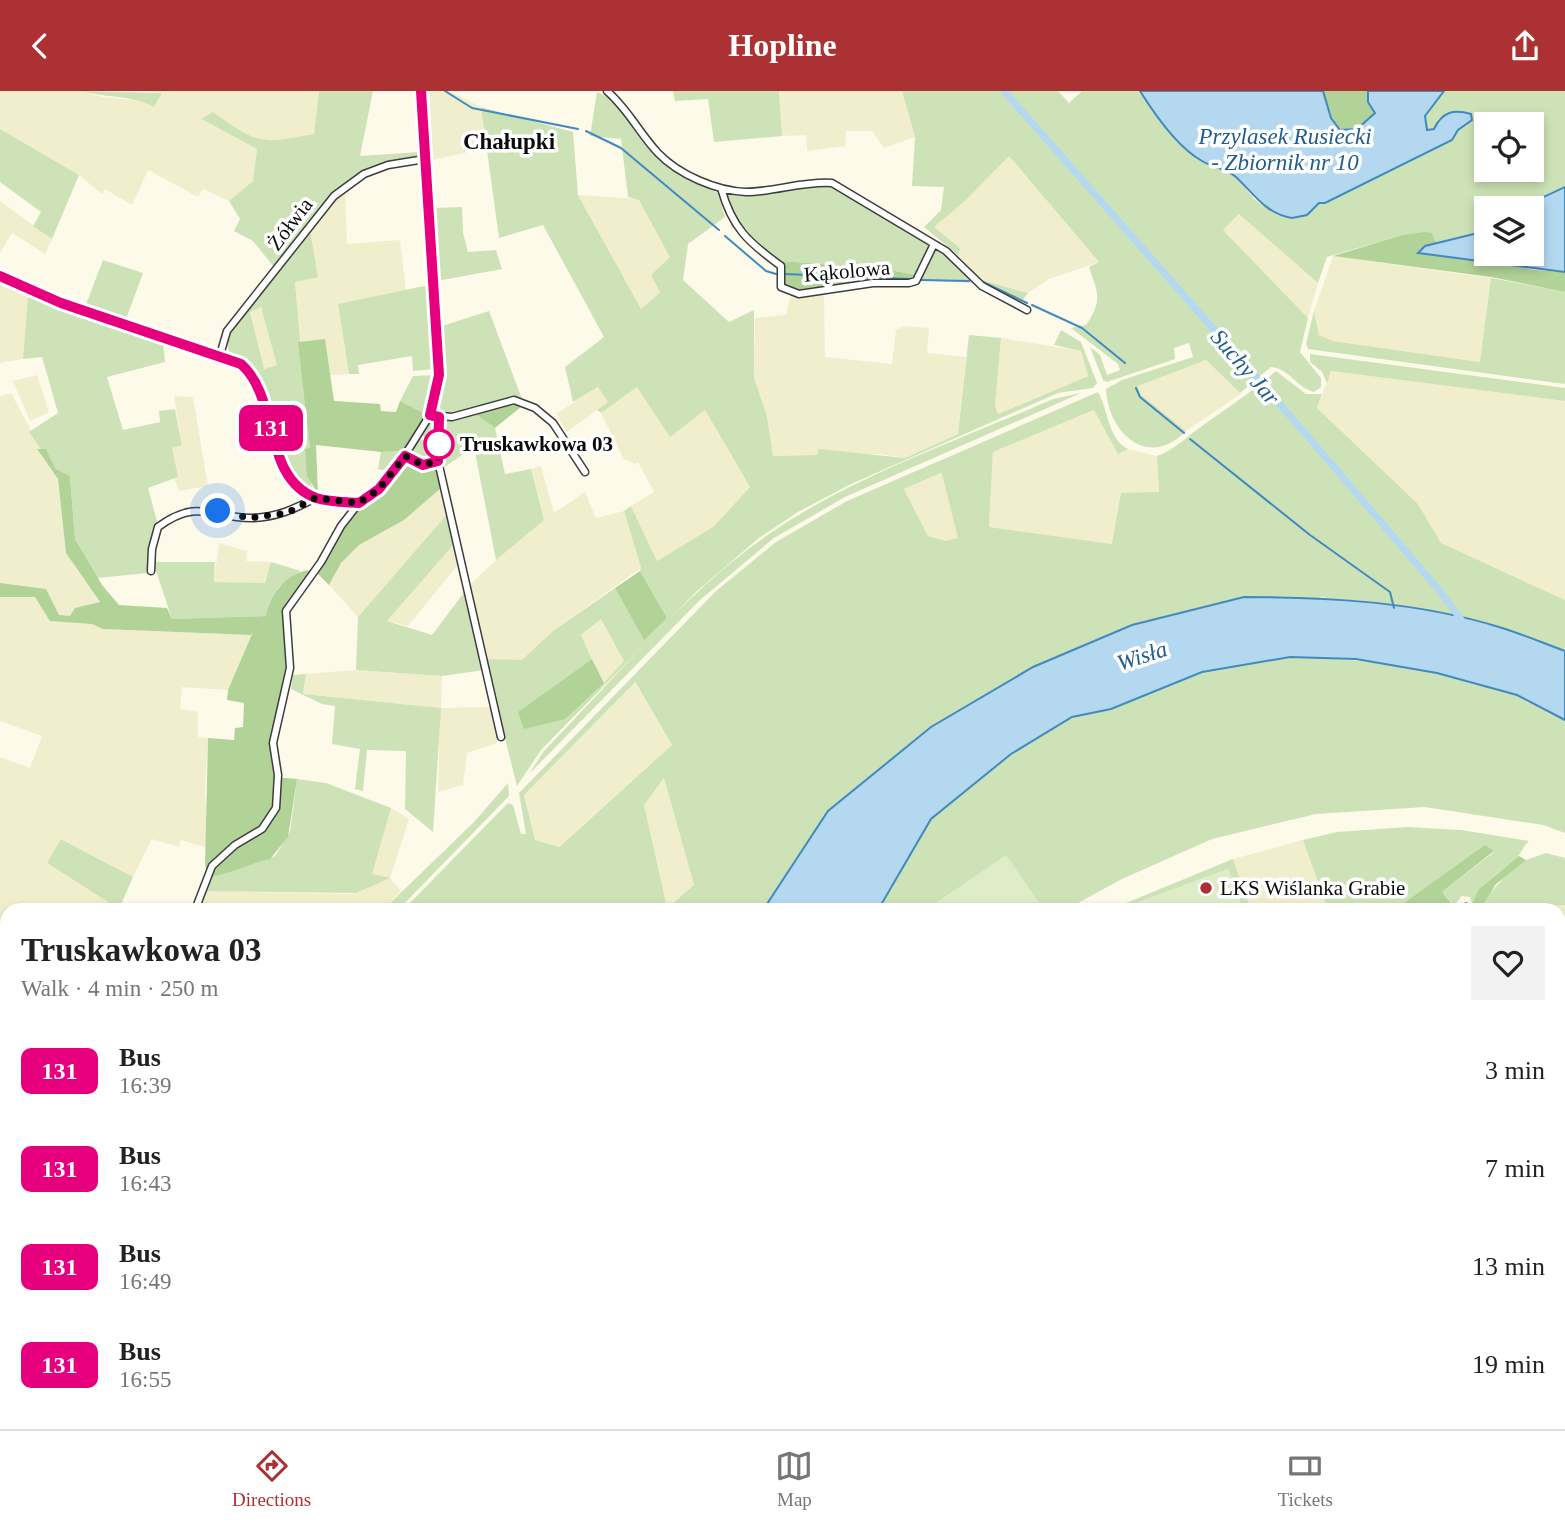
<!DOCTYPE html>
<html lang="en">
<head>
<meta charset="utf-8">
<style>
	:root { --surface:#fff; --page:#f2f2f2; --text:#222; --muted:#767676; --line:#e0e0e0; --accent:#ac3133 }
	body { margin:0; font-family:Georgia,serif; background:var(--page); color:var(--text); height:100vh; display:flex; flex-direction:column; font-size:26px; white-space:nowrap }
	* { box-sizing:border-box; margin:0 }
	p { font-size:23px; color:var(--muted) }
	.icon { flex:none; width:38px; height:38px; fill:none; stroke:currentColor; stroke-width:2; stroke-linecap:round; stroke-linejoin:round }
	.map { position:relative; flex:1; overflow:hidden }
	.sheet { position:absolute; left:0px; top:812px; width:1566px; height:527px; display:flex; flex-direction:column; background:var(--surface); border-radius:21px 21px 0 0; box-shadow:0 4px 10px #0003 }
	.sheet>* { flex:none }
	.badge { padding:0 14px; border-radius:10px; font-size:24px; line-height:46px }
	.buttons { position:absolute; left:1474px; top:21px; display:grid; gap:14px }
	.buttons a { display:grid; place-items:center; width:70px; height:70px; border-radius:0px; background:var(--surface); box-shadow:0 4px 10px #0003; font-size:35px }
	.you { position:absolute; width:35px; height:35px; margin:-18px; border:5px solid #fff; border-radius:50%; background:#1a73e8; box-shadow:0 0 0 10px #1a73e833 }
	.map>.badge { position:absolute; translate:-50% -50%; box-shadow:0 0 0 4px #fff }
	.round { display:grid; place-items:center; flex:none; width:74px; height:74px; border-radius:0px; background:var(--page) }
	.overview { display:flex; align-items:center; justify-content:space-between; height:119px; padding:0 21px }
	h1 { font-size:33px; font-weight:600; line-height:52px }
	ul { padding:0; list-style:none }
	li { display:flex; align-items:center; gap:21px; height:98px; padding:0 21px }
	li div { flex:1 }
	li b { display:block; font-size:26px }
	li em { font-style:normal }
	li .badge { min-width:77px; font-weight:700; text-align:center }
	header { display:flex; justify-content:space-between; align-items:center; height:91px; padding:0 21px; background:var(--accent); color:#fff; font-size:32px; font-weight:600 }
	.tab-bar { display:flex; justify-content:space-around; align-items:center; height:98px; border-top:2px solid var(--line); background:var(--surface); font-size:19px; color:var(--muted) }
	.tab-bar a { display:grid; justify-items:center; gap:4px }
	.tab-bar .current { color:var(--accent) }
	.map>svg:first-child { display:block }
</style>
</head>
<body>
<header><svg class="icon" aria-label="back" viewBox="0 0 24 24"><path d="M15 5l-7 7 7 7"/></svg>Hopline<svg class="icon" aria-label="share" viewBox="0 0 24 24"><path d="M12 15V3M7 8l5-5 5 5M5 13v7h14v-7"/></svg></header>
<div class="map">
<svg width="1565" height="1338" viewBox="0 0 1565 1338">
	<rect width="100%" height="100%" fill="#fdfaea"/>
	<path fill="#f0eecd" d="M0 0H82L102 6 144 10 154 16 162 2 145 0H319L314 43 266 52 243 42 213 21 202 29 257 58 253 90 229 110 203 98 198 106 148 79 132 114 105 98 102 103 79 84 0 38Z
		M428 0H449L481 16 486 57 433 69Z
		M779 0H902L915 46 884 57 872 40H846L845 55 807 60 806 44 782 45Z
		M1008 64 1099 171 1049 188 1028 202 981 189 959 165 960 157 933 136 965 110Z
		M345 102 347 153 400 149 406 200 338 213 349 283 330 284 325 249 301 250 295 191 318 185 310 138 337 106Z
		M578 104 639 108 671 166 651 184 660 200 641 219Z
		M0 110 52 148 45 163 12 142 0 162Z
		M1239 123 1318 192 1308 227 1223 139Z
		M1333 165 1491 187 1481 271 1333 250 1319 244 1314 220Z
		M0 193 28 204 23 268 0 272Z
		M824 203 825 266 892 273 896 239 904 235 929 237 927 262 966 266 958 343 905 367 880 363 773 365 767 325 754 287 755 227 786 224 790 206Z
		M261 216 278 275 263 278 250 220Z
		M1001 247 1081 260 1088 285 997 323 995 315Z
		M1206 269 1241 303 1186 340 1140 303 1138 295Z
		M1331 280 1565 310V509L1441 452 1418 413 1317 317Z
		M37 284 49 321 30 330 13 290Z
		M598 296 608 311 567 341 556 323Z
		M637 296 705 319 750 396 713 436 657 470 631 415 654 401 638 371 636 373 624 368 601 322Z
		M11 302 41 358 37 359 58 388 66 462 100 512 103 538 253 544 228 599 182 596 180 618 198 621V646L208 647 205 700 208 757 181 749 179 756 152 748 133 786 62 748 47 772 121 819H7V849L0 845V666L30 677 42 645 0 630V305Z
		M174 305 193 306 208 395 179 400 174 387 177 386 172 357 182 353Z
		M1095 319 1118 363 1128 358 1157 365 1159 401 1112 453 989 436 993 361Z
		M541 375 554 422 585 401 596 427 624 420 642 476 553 540 522 570 485 568 471 493 520 446 544 429 531 378Z
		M942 382 959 447 946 450 928 445 904 398Z
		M441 397 448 422 358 526 329 494 341 472 359 454 404 429Z
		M219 452 247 460 246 470 271 471 265 492 214 491Z
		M455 452 460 471 408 535 387 530Z
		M601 528 625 570 604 592 581 544Z
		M356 579 442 585 441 617 493 616 499 644 497 652 467 662 463 694 438 701 440 617 303 603 306 583Z
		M634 591 672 654 558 756 535 749 524 704Z
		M664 687 694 794 666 817 644 714Z
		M391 717 409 728 390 787 401 800 383 819H198L202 800 351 803 389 787 371 784Z
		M1303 749 1328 819H1251L1233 768Z
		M1565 814V963L1559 964V919L1562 918 1559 902V819H1530L1529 815Z
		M883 1332H939L972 1338H882Z
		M1029 1332H1085L1094 1338H1034Z"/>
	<path fill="#cde3b7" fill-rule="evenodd" d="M82 0 162 2 154 16C134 4 105 7 82 0Z
		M319 0H373L360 65 420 61 417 66C333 80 323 115 274 176L253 150 234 140 240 128 229 110 253 90 257 58 201 28 213 21C260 54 258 53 314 43Z
		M673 0H779L782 45 714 51 708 8 675 10Z
		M902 0H1058L1069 12 1082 0H1140L1176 48 1202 70 1219 75 1235 85 1255 109 1266 116 1285 126 1307 124 1319 112 1452 49 1458 39 1472 30 1439 27 1434 38 1427 39 1425 25 1444 0H1565V96L1520 117H1486V140L1446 149 1437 154 1432 142 1402 144 1327 166 1318 192 1239 123 1223 139 1308 227 1300 261 1321 287V296L1314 301C1296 296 1290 278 1271 276L1240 302 1206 269 1138 295 1140 303 1186 340C1148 379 1108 342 1106 298L1122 289 1193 266 1189 252 1174 257 1175 268 1107 291 1103 289 1090 256 1100 264 1107 284 1120 279 1118 273 1071 237 1086 234C1103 209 1098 203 1089 176L1099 171 1009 65 965 110 934 136 960 157 959 165 924 136 941 119 944 96 912 95 915 46ZM1486 33H1531V79H1486Z
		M597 1C625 12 633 39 653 59 672 77 695 90 718 102L725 126 688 153 683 189 729 231 754 219V287L767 325 773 365 817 364 819 358 905 367 958 343 969 244 1001 247 995 315 998 323 1088 285 1081 260 1054 254 1061 239 1081 251 1097 292 1093 297 1058 302 851 393 798 421 759 447 696 501 541 659 517 695 485 568 522 569 553 540 615 497 644 548 667 527 640 480 641 476 624 420 631 415 657 470 713 436 750 396 705 319 670 346 637 296 601 322 597 319 608 311 598 296 573 311 565 276 604 246 543 134 499 147 481 16 573 41 578 104 641 218 660 201 651 184 670 166 639 109 628 106 621 48 590 45ZM601 528 624 570 604 592 519 621 592 568 581 544Z
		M0 38 79 84 52 148 33 135 41 121 0 91Z
		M820 94 833 95 929 153 916 184 880 177 781 170 766 162 741 139 725 103Z
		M462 116 463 142 468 161 496 159 502 178 437 190 435 117Z
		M310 138 318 186 295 191 310 358 305 359 312 397C271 375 279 316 255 281 249 272 238 267 229 261L226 245ZM261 216 277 274 264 278 250 221Z
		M933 159C951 160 964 179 975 192L919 189Z
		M103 169 143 182 126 228 85 216Z
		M1491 187 1565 201V293L1308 258 1306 253 1314 220 1319 244 1333 250 1480 271Z
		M981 189 1028 202 1020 213Z
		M429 194 434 278 413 280 412 265 358 274 359 283H349L338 213Z
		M28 204 163 250 165 271 107 286 123 339 160 331 159 320 175 318 182 354 172 357 178 386 148 397 157 430 149 460 148 482 97 487 75 448 70 385 56 378 46 358H41L29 341 58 322 42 266 23 268Z
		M489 220 522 308C495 306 457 328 438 321L444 281 442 235Z
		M1310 263 1565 297V310L1331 280 1327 292 1322 281 1310 271Z
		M1276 280 1306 303H1322L1317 317 1418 413 1441 452 1565 509V560L1499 536 1463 528 1322 506 1033 576 931 636 828 720 763 819H403L508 712 513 714 521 743H526L519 702 716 500 776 451 847 410 1098 301C1108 317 1108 349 1128 358L1118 363 1094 319 993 361 989 436 1112 453 1121 402 1159 401 1157 365C1176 358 1186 346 1202 335 1228 316 1252 301 1276 280ZM941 382 942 383 958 447 946 450 928 445 904 398ZM635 591 672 654 559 756 535 749 524 704ZM664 687 694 794 667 817 644 714Z
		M434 284 426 323 400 310 413 285Z
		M1081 302 845 406 774 447 700 509 529 683 544 660C612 590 687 500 766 445 852 385 957 350 1053 308Z
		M474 322 495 337 505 383 531 378 544 429 496 469 474 356 443 377 441 371 440 330Z
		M429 332H433L436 359 431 369 422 371 414 366 413 359 420 348 425 350 423 343Z
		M404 360 388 380 378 378 381 361Z
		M448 422 455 452 387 530 432 544 466 499 484 579 442 585 356 579 358 526Z
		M153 471H215L214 491 265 492 271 471 301 480 278 497 267 525 172 528Z
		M1290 566C1366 568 1446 576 1517 604 1534 611 1549 621 1565 629V742L1543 734 1425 716 1316 723 1212 748 1122 788 1065 819H1044L1006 765 926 819H878L931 728 1011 663 1072 626 1111 618 1202 581Z
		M306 583 303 603 441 617 433 741 405 718 406 660 367 659 363 700 355 698 360 658 332 653 335 615 322 613 291 598 293 584Z
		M297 688 326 692 391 717 372 783 390 787 356 802 202 800 210 785 275 765 290 741Z
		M508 692 509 705 398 819H383L474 731Z
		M1408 736 1461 739 1529 750C1523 755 1521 763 1516 768 1498 783 1482 791 1472 813L1470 806 1462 805 1457 811 1458 819 1442 801 1494 761 1485 755 1394 819H1328L1303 749 1337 741Z
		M61 748 133 786 119 818 47 772Z
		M1546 762 1565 767V814L1475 819 1509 781 1526 769Z
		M1233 768 1251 819H1243L1228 778 1126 816V819H1109Z
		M0 845 7 849V898L0 895Z
		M0 897 7 900V974L0 967Z
		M0 983 7 990V1156L0 1151Z
		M0 1247 7 1251V1332H568L562 1338H0Z
		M1420 1332H1485L1501 1338H1419Z"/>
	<path fill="#b1d398" d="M1323 0H1368V11L1376 22C1366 36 1356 38 1340 39L1331 27Z
		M1425 141 1432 142 1437 154 1425 155 1534 179 1565 181V201L1491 186 1333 165 1402 144Z
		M781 170 880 177 916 184 908 190 804 201 785 198Z
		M325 248 334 310 380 313 381 320 396 321 400 310 426 323 404 360 381 361 316 354 318 403 307 385 305 358 310 357 298 251Z
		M513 312 522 315 495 337 474 322Z
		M37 358H46L56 378 70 385 75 448 102 494 119 514 167 517 172 528 266 525C271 502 287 481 311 479L285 521 286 587 271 658 274 686 297 688 288 746 270 768C254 771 222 786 210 785L205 775 208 647 234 649 235 637 243 636 244 612 227 609 228 599 253 541 251 544 103 538 92 533 50 530 35 506H0V492L46 498 59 524 70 525 75 517 100 511 66 462 58 388Z
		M406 372 422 378 437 375 441 397 404 429 359 454 341 472 329 494 317 482 351 425 360 414 369 412 384 399Z
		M640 480 667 527 644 549 615 497Z
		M592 568 604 592 565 628 524 638 518 621Z
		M1485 754 1494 760 1442 801 1457 819H1394Z
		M1519 765 1526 769 1496 793 1482 815 1475 819 1472 813 1479 798Z"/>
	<path fill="#dfecc8" d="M1006 764 1044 819H926Z
		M1228 778 1243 819H1126L1125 816Z"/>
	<path fill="#b3d8f0" stroke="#418ac0" stroke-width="2" d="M1140 0H1323L1331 27 1340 39 1357 38 1375 22 1368 11V0H1444L1425 25 1427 39 1434 38C1442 21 1453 18 1471 23L1472 29 1458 39 1452 49 1325 112H1319L1307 124 1292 127C1266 123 1254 103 1236 86 1226 77 1213 77 1202 70 1177 56 1155 24 1140 0Z
		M1565 96V181L1418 162 1425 155 1486 140V163H1531V117H1520Z
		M1244 506C1329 506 1418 511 1499 536 1522 543 1543 552 1565 560V629L1517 604 1437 582 1356 568 1290 566 1202 581 1111 618 1072 626 1011 663 931 728 878 819H763L828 720 931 636 1033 576 1132 534Z
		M0 1151 7 1156V1248L0 1245Z"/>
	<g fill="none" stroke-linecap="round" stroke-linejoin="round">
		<path stroke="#418ac0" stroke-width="2" d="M445 0 472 17 578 38
			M586 40 621 57 719 139
			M725 145 766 180 776 183
			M784 183 910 188
			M921 189 969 190
			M981 190 1027 212
			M1032 214 1082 237 1125 272
			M1136 297 1140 306 1184 342
			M1190 348 1310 444 1390 501 1394 517
			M1559 1188 1565 1182
			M1253 1332V1338
			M467 1338 473 1332"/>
		<path stroke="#b3d8f0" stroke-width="7" d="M1004 0 1305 342 1438 498 1466 535"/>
		<g stroke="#3d3d3d" stroke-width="9">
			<path id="street" d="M607 0C629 19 639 42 658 62 679 84 717 100 746 101 775 101 802 90 832 92L946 160 982 195 1027 219
				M721 97C732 137 748 151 781 175V196L799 203 873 192H909L916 190 934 153
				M0 185 61 212 241 273C280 307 262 387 316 407 329 411 345 411 359 412
				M220 264 227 240 334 105 364 83 388 74 425 68
				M430 324 452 326 514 309 535 317 553 332 585 381
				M405 364 423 374 438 370 439 326
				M438 370 501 646
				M151 480 152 458 158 436C199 406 213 428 253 427 277 426 295 418 315 407
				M195 819 212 775 235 754 262 738 276 717 278 684 273 652 290 577 286 520 321 471 341 435 359 412 379 398 405 364 430 324 437 301 434 180 421 0
				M1462 819 1466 816
				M1559 1069 1565 1061
				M1258 1332V1338
				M1416 1338 1417 1332"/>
		</g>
		<g stroke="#2c2c2c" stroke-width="11">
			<path id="secondary" d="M1505 1332 1519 1338
				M781 1338 787 1332"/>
		</g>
		<use href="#street" stroke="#fff" stroke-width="6"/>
		<use href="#secondary" stroke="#f7f1ab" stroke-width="9"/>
	</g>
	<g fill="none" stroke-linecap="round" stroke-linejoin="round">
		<g stroke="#fff" stroke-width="16">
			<path id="line" d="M0 185 61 212 241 273C280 307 262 387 316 407 329 411 345 411 359 412L379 398 405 365 423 374 438 370 439 326 430 324 439 284 421 0"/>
		</g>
		<use href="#line" stroke="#e6007e" stroke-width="10"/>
		<path stroke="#0a0a0a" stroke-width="7" stroke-dasharray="0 12.6" d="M218 420 249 427 287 422 315 407 359 412 379 398 405 365 423 374 438 370 439 353"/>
	</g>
	<circle fill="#fff" stroke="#e6007e" stroke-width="3.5" cx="439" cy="353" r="14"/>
	<circle fill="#ac3133" stroke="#fff" stroke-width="2.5" cx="1206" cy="797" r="7"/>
	<g text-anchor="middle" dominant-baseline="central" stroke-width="7" stroke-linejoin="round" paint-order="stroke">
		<g font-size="21" fill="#0a0a0a" stroke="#fff">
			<text transform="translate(290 133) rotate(-53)">Żółwia</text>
			<text transform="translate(847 180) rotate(-5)">Kąkolowa</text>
		</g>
		<g font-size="21" font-weight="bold" fill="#0a0a0a" stroke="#fff" text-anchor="start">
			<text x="460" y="353">Truskawkowa 03</text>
		</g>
		<g font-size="21" fill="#0a0a0a" stroke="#fff" text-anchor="start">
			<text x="1220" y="797">LKS Wiślanka Grabie</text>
		</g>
		<g font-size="23" font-style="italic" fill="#215c8f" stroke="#fff">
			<text x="1285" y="45">Przylasek Rusiecki<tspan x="1285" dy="26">- Zbiornik nr 10</tspan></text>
			<text transform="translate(1245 276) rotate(49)">Suchy Jar</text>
			<text transform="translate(1142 565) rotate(-18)">Wisła</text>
		</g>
		<g font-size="23" font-weight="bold" fill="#0a0a0a" stroke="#fff">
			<text x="509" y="50">Chałupki</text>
		</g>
	</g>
</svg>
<div class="buttons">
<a><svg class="icon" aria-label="locate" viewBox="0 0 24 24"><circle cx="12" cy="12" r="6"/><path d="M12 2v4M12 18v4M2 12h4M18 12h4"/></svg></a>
<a><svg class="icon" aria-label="layers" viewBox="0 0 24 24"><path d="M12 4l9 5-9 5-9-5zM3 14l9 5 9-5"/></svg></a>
</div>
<div class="you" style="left:218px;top:420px"></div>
<b class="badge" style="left:271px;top:337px;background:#e6007e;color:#fff">131</b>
<section class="sheet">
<div class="overview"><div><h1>Truskawkowa 03</h1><p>Walk · 4 min · 250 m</p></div><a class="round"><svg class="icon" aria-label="heart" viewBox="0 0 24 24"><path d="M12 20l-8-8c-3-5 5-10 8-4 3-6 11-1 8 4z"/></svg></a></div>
<ul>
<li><span class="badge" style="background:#e6007e;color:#fff">131</span><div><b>Bus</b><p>16:39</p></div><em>3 min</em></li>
<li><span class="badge" style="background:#e6007e;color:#fff">131</span><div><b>Bus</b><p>16:43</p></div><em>7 min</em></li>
<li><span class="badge" style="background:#e6007e;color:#fff">131</span><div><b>Bus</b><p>16:49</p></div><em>13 min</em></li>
<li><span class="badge" style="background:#e6007e;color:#fff">131</span><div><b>Bus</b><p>16:55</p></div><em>19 min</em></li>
</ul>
</section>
</div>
<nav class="tab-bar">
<a class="current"><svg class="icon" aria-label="directions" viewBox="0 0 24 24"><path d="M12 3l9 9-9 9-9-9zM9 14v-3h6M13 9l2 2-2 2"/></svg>Directions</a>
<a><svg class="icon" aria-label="map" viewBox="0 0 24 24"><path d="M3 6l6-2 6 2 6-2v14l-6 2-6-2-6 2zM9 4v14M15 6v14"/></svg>Map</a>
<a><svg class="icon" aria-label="tickets" viewBox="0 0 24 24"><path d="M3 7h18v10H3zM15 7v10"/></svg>Tickets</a>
</nav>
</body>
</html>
